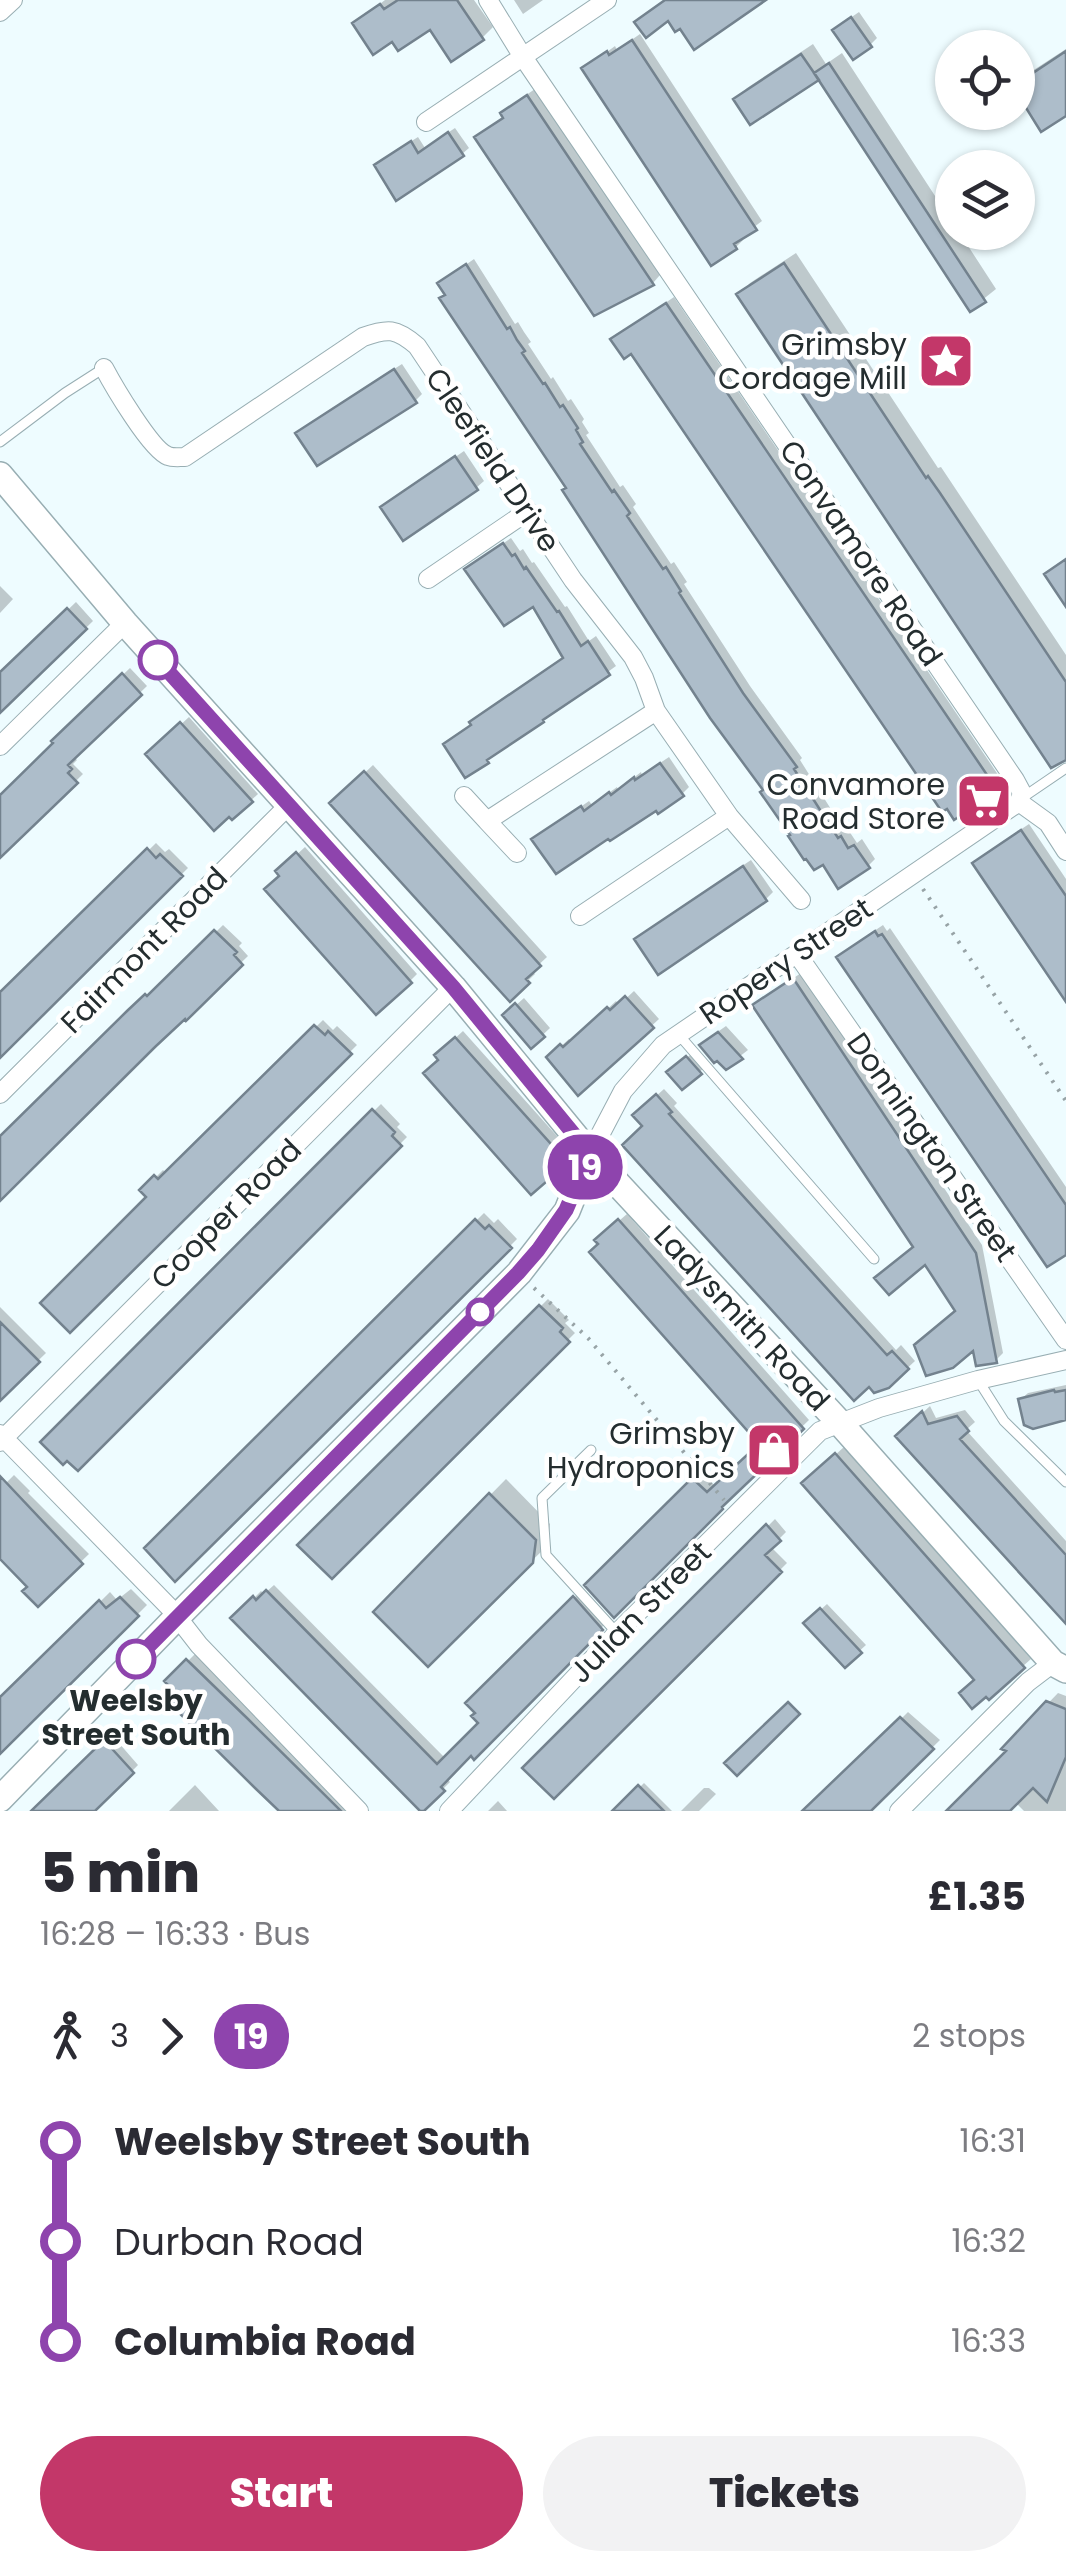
<!DOCTYPE html>
<html lang="en">
<head>
<meta charset="utf-8">
<style>
	:root { --surface:#fff; --page:#f2f2f3; --text:#2b2b33; --muted:#7c7c81; --accent:#c33769 }
	body { margin:0; font-family:Poppins,sans-serif; background:var(--page); color:var(--text); height:100vh; display:flex; flex-direction:column; font-size:38px; white-space:nowrap }
	* { box-sizing:border-box; margin:0 }
	p { font-size:32px; color:var(--muted) }
	.icon { flex:none; width:55px; height:55px; fill:none; stroke:currentColor; stroke-width:2; stroke-linecap:round; stroke-linejoin:round }
	.map { position:relative; height:1811px; overflow:hidden }
	.drawer { display:flex; flex-direction:column; background:var(--surface); flex:1 }
	.drawer>* { flex:none }
	.badge { padding:0 20px; border-radius:32px; font-size:35px; line-height:65px }
	.fabs { position:absolute; left:935px; top:30px; display:grid; gap:20px }
	.fabs a { display:grid; place-items:center; width:100px; height:100px; border-radius:50%; background:var(--surface); box-shadow:0 2px 8px #0004; font-size:50px }
	.map>.badge { position:absolute; translate:-50% -50%; box-shadow:0 0 0 5px #fff }
	.legs { display:flex; align-items:center; gap:15px; height:110px; padding:0 40px; font-size:32px }
	.legs p { margin-inline-start:auto }
	.headline { display:flex; align-items:center; justify-content:space-between; height:170px; padding:0 40px }
	h1 { font-size:55px; font-weight:800; line-height:75px }
	.primary-button { display:flex; gap:20px; margin-top:auto; padding:20px 40px }
	.primary-button a { flex:1; height:115px; border-radius:60px; background:var(--accent); color:#fff; font-size:40px; font-weight:800; line-height:115px; text-align:center }
	.primary-button a+a { background:var(--page); color:var(--text) }
	ul { padding:0 40px; list-style:none }
	li { display:flex; align-items:center; gap:35px; height:100px; font-size:38px }
	li i { display:grid; place-items:center; width:15px; height:100%; margin:0 12px; background:currentColor }
	li i::after { content:''; width:25px; height:25px; margin:-12px; border:8px solid; border-radius:50%; background:var(--surface) }
	li p { margin-inline-start:auto }
	li:first-child i { background:linear-gradient(#0000 50%,currentColor 0) }
	li:last-child i { background:linear-gradient(currentColor 50%,#0000 0) }
	.map>svg:first-child { display:block }
</style>
</head>
<body>
<div class="map">
<svg width="1066" height="1811" viewBox="0 0 1066 1811">
	<rect width="100%" height="100%" fill="#eefcff"/>
	<path fill="#0003" d="M385 0H474L493 27 482 38 430 26 393 39 355 23Z
		M514 0H543L523 14Z
		M859 12 877 38 870 45 843 23Z
		M640 34 762 221 741 237 743 240 736 247 584 69 615 46 617 50Z
		M813 44 826 64 842 53 952 222V232H959L996 289 971 309 819 76 736 99 747 88Z
		M1066 49V113L1042 128 1018 91V84L1026 75Z
		M535 89 660 275 653 283 595 312 477 137 505 116 503 113 510 106Z
		M455 128 469 148 462 154 383 159 418 137 425 148Z
		M796 253 938 468 941 467 951 482 1066 655V758L739 295 750 283Z
		M474 259 515 324 518 322 524 332 531 342 528 344 551 379 553 377 568 401 571 399 584 419 582 422 589 433 586 435 620 487 623 485 636 504 633 507 671 564 674 562 687 582 684 584 750 686 802 758 800 760 846 833 849 831 857 843 862 839 875 859 868 866 766 790 568 488 440 283Z
		M674 297 1005 785 998 792 948 805 621 333Z
		M402 364 422 394 415 401 298 433 305 426Z
		M464 451 484 481 476 488 383 507Z
		M511 538 520 551 523 549 532 563 534 562 565 607 567 606 589 641 596 636 616 666 466 775 474 724 480 715 565 657 533 603 475 563Z
		M0 586 13 599 0 613Z
		M76 602 93 621 0 712V675Z
		M130 668 147 686 74 757 77 760 73 764 83 774 0 856V799L56 743 54 741Z
		M189 717 258 794 233 817 148 755Z
		M669 757 689 787 682 794 557 871 535 839 589 801 592 805 617 787 618 790 641 772 642 775Z
		M373 765 547 957 532 971 535 974 510 998 333 803Z
		M1029 824 1066 879V1000L982 856Z
		M156 843 165 852 169 849 188 868 0 1055V997Z
		M305 847 417 974 410 981 279 871Z
		M751 860 773 892 766 899 659 971 644 932Z
		M223 925 242 943 239 946 248 956 0 1198V1139L154 989 156 991Z
		M883 925 887 931 890 928 1066 1187V1252L846 950Z
		M801 973 982 1245 1003 1353 996 1360 958 1311 916 1246 763 999Z
		M634 991 659 1019 579 1093 549 1057 569 1039 572 1042 616 1001 619 1005Z
		M524 998 550 1028 532 1045 505 1015Z
		M323 1020 333 1030 337 1026 357 1045 70 1330 150 1197 143 1190 163 1170 167 1174Z
		M726 1026 748 1050 726 1067 709 1038Z
		M463 1031 573 1154 566 1161 437 1055Z
		M690 1055 703 1069 682 1087 670 1072Z
		M664 1089 677 1103 674 1106 896 1350 901 1345 915 1361 888 1386 635 1115Z
		M381 1104 400 1124 397 1127 407 1137 78 1468 43 1442Z
		M484 1213 494 1223 498 1219 517 1239 175 1578 147 1548Z
		M627 1214 809 1420 727 1499 587 1585 701 1472 716 1487 762 1444 601 1243 605 1233Z
		M548 1299 569 1320 565 1323 575 1333 332 1575 301 1545Z
		M0 1307 46 1353 7 1391 0 1384Z
		M1066 1385V1418L1020 1400 1028 1393Z
		M930 1406 936 1418 965 1410 975 1422 966 1430 1066 1541V1620L898 1436Z
		M844 1447 1031 1659 989 1696 977 1680 804 1483Z
		M14 1475 30 1491 28 1493 89 1554 38 1603 30 1586 0 1555V1489Z
		M506 1479 550 1524 548 1545 428 1663 376 1611Z
		M775 1519 786 1532 771 1547 787 1563 554 1796 526 1768Z
		M274 1585 446 1759 482 1723 478 1712 469 1703 581 1591 608 1621 474 1756 471 1753 446 1778 450 1782 422 1810 234 1618 261 1591 264 1594Z
		M131 1589 147 1605 0 1752V1701L110 1592 117 1600Z
		M827 1604 866 1645 845 1664 806 1623Z
		M195 1654 355 1811H283L163 1694 172 1685 168 1681Z
		M1058 1693 1066 1696V1811H1024L1015 1802 1006 1811H949L1010 1750 1005 1748Z
		M908 1712 940 1740 868 1811H809Z
		M112 1735 138 1765 93 1811H35Z
		M644 1783 672 1811H616Z
		M195 1785 219 1811H169Z
		M704 1788H709L716 1794 699 1811H681Z
		M498 1801 507 1811H488Z"/>
	<path fill="#adbdca" stroke="#73828e" stroke-width="2.5" d="M398 0H457L484 40 451 62 430 30 398 51 392 42 373 55 352 23 380 4 384 9Z
		M665 0H766L694 50 680 29 675 32 668 21 646 38 634 22Z
		M851 17 872 47 853 60 832 30Z
		M632 40 757 230 734 244 737 249 711 266 581 68 607 51 609 55Z
		M1066 51V116L1041 132 1018 95V83Z
		M801 54 819 80 750 125 733 99Z
		M829 63 986 302 970 312 814 73Z
		M527 95 654 285 594 316 474 137 503 118 500 113Z
		M448 132 464 156 396 201 374 165 411 141 418 153Z
		M784 263 926 478 928 476 940 493 1066 682V760L1051 768 736 294Z
		M466 264 507 329 510 327 517 340 525 351 522 353 543 384 545 383 560 407 563 405 578 428 576 430 583 442 580 444 612 492 614 490 630 513 627 516 663 569 666 567 681 591 679 593 743 693 797 767 794 769 838 838 841 836 848 848 854 845 870 868 838 889 823 865 814 870 806 859 804 860 788 836 790 835 760 792 763 790 710 718 562 490 566 488 439 298 445 295 437 283Z
		M666 303 1000 794 972 814 969 810 954 820 947 809 942 812 631 354 624 359 610 339Z
		M394 369 417 403 317 466 295 433Z
		M455 456 478 490 403 541 380 507Z
		M503 543 512 556 515 554 524 569 526 567 557 612 559 611 581 646 588 641 610 675 543 720 544 722 487 760 489 763 465 778 443 744 471 725 469 722 563 658 533 607 504 626 464 569Z
		M1066 559V607L1044 574Z
		M67 608 87 629 0 713V672Z
		M122 673 142 695 68 765 72 769 68 773 78 783 0 858V795L53 743 51 741Z
		M180 722 253 802 232 820 229 817 214 831 145 754Z
		M660 763 684 796 658 814 656 811 610 841 608 839 556 874 531 839 581 806 584 811 609 792 611 795 634 777 635 780Z
		M364 771 541 966 526 979 530 983 510 1002 329 803Z
		M1021 830 1066 896V1002L972 863Z
		M147 848 156 858 160 854 183 876 0 1058V992Z
		M296 852 412 983 376 1015 264 889 279 876 275 871Z
		M743 866 767 901 658 975 634 939Z
		M214 930 237 952 234 955 243 965 186 1021 185 1019 155 1047 0 1201V1136L127 1011 145 994 147 996Z
		M875 931 878 936 882 934 1066 1205V1255L1047 1267 836 957Z
		M793 978 976 1253 997 1363 976 1366 973 1351 953 1368 926 1376 914 1345 955 1311 925 1265 889 1295 874 1278 913 1247 752 1005Z
		M625 996 654 1028 578 1096 546 1057 560 1044 563 1047 607 1007 610 1010Z
		M515 1003 545 1037 531 1049 502 1015Z
		M314 1025 325 1035 328 1031 352 1054 70 1333 40 1303 146 1197 139 1190 154 1175 158 1179Z
		M718 1032 743 1059 726 1070 717 1061 714 1063 699 1045Z
		M455 1037 568 1163 531 1195 423 1073 438 1060 434 1055Z
		M686 1056 702 1074 682 1090 666 1072Z
		M656 1094 672 1112 669 1114 887 1355 892 1351 909 1369 889 1388 874 1393 869 1387 854 1401 622 1145 642 1126 632 1115Z
		M372 1109 395 1132 392 1136 402 1146 78 1471 67 1461 63 1465 40 1442Z
		M475 1219 485 1229 489 1225 512 1248 175 1582 144 1548Z
		M618 1219 804 1429 722 1507 723 1509 614 1618 584 1585 692 1478 707 1492 759 1444 589 1252 598 1244 594 1240Z
		M539 1305 563 1328 560 1332 570 1342 332 1579 297 1545Z
		M0 1322 40 1362 0 1401Z
		M1054 1390 1055 1392 1066 1390V1420L1033 1429 1024 1425 1018 1399Z
		M922 1411 928 1424 957 1416 969 1431 960 1439 1066 1555V1624L895 1436Z
		M835 1453 1025 1668 989 1700 986 1697 972 1709 959 1693 974 1680 801 1483Z
		M0 1476 83 1564 38 1607 22 1591 27 1587 0 1559Z
		M489 1493 536 1540 533 1563 428 1667 373 1612Z
		M766 1524 781 1541 765 1555 782 1572 554 1799 522 1768Z
		M266 1590 437 1764 478 1723 471 1716 475 1713 465 1703 573 1596 603 1630 474 1760 471 1756 441 1787 445 1791 424 1811H420L230 1618 253 1596 256 1600Z
		M120 1597 139 1616 0 1754V1697L99 1600 106 1608Z
		M820 1608 862 1653 845 1668 803 1623Z
		M186 1659 248 1719 341 1811H279L255 1788 160 1694 168 1685 164 1681Z
		M1046 1701 1066 1709V1757L1047 1802 1033 1788 1010 1811H946L1006 1751 1001 1749Z
		M788 1702 800 1714 737 1776 724 1763Z
		M900 1717 934 1749 871 1811H802Z
		M104 1740 134 1773 95 1811H31Z
		M638 1785 664 1811H612Z"/>
	<g fill="none" stroke-linecap="round" stroke-linejoin="round">
		<g stroke="#98aeb3" stroke-width="11">
			<path id="lane" d="M0 442 65 393 104 368
				M1022 798 1066 768
				M679 1035 874 1259
				M978 1380 1004 1421 1066 1482
				M591 1450 542 1498 546 1555 617 1633"/>
		</g>
		<g stroke="#98aeb3" stroke-width="20">
			<path id="street" d="M488 0 523 57 1015 780 1022 793 1019 802
				M0 12 13 0
				M426 122 607 0
				M104 368C113 385 151 450 168 456 173 458 179 457 185 457L363 337C388 328 396 328 417 346L573 580 633 657 644 678 656 711 729 816 801 900
				M428 579 528 511
				M0 746 125 623
				M464 796 487 821 656 711
				M1019 802 1048 823 1066 851
				M487 821 517 853
				M580 916 729 816
				M797 954 1066 1340
				M0 1094 289 805
				M590 1154 623 1091 663 1045 1019 802
				M0 1434 171 1609 199 1645 359 1811
				M0 1442 453 987
				M449 1811 617 1633 820 1431 879 1408 978 1380 1066 1360
				M899 1811 1028 1682 1053 1663"/>
		</g>
		<g stroke="#98aeb3" stroke-width="28">
			<path id="secondary" d="M0 475 125 623 453 987 590 1154 839 1422 1053 1663 1066 1670
				M0 1799 177 1617 519 1273 567 1211 590 1154"/>
		</g>
		<path stroke="#97a3a6" stroke-width="4" stroke-dasharray="2.5 8" stroke-linecap="butt" d="M923 889 1066 1101
			M534 1288 588 1338 724 1500"/>
		<use href="#lane" stroke="#fff" stroke-width="9"/>
		<use href="#street" stroke="#fff" stroke-width="18"/>
		<use href="#secondary" stroke="#fff" stroke-width="25"/>
	</g>
	<g fill="none" stroke-linecap="round" stroke-linejoin="round">
		<g stroke="#fff" stroke-width="22">
			<path id="line-1" d="M136 1659 518 1273 538 1250 566 1210 590 1154 453 987 158 660"/>
		</g>
		<use href="#line-1" stroke="#8e44ad" stroke-width="15"/>
	</g>
	<defs>
		<g id="sight-square" transform="scale(2.875)"><rect x="-9" y="-9" width="18" height="18" rx="4" fill="#c33769" stroke="#fff"/><path d="M0-6L1.8-2.2L6-1.7L2.9 1.2L3.7 5.4L0 3.3L-3.7 5.4L-2.9 1.2L-6-1.7L-1.8-2.2Z" fill="#fff"/></g>
		<g id="supermarket-square" transform="scale(2.875)"><rect x="-9" y="-9" width="18" height="18" rx="4" fill="#c33769" stroke="#fff"/><path d="M-6-5.5h2.5l.6 2H6L4.5 2H-2.5L-4.4-4H-6ZM-1.5 3.2a1.3 1.3 0 1 0 .1 0ZM3 3.2a1.3 1.3 0 1 0 .1 0Z" fill="#fff"/></g>
		<g id="shop-square" transform="scale(2.875)"><rect x="-9" y="-9" width="18" height="18" rx="4" fill="#c33769" stroke="#fff"/><path d="M-5-2.5h2.3a2.7 3.5 0 0 1 5.4 0H5L5.5 6h-11ZM-1.5-2.5h3a1.5 2.3 0 0 0-3 0Z" fill="#fff"/></g>
	</defs>
	<g fill-rule="evenodd">
		<use href="#sight-square" x="946" y="361"/>
		<use href="#supermarket-square" x="984" y="801"/>
		<use href="#shop-square" x="774" y="1450"/>
	</g>
	<g fill="#fff" stroke="#8e44ad" stroke-width="5">
		<circle cx="158" cy="660" r="18"/>
		<circle cx="480" cy="1312" r="12"/>
		<circle cx="136" cy="1659" r="18"/>
	</g>
	<g text-anchor="middle" dominant-baseline="central" stroke-width="9" stroke-linejoin="round" paint-order="stroke">
		<g font-size="30" fill="#242d2f" stroke="#fff" text-anchor="end">
			<text x="907" y="344">Grimsby<tspan x="907" dy="34">Cordage Mill</tspan></text>
			<text x="945" y="784">Convamore<tspan x="945" dy="34">Road Store</tspan></text>
			<text x="735" y="1433">Grimsby<tspan x="735" dy="34">Hydroponics</tspan></text>
		</g>
		<g font-size="30" fill="#242d2f" stroke="#fff">
			<text transform="translate(493 460) rotate(56)">Cleefield Drive</text>
			<text transform="translate(861 553) rotate(56)">Convamore Road</text>
			<text transform="translate(144 950) rotate(-45)">Fairmont Road</text>
			<text transform="translate(786 961) rotate(-34)">Ropery Street</text>
			<text transform="translate(932 1147) rotate(55)">Donnington Street</text>
			<text transform="translate(226 1214) rotate(-45)">Cooper Road</text>
			<text transform="translate(742 1318) rotate(47)">Ladysmith Road</text>
			<text transform="translate(640 1612) rotate(-45)">Julian Street</text>
		</g>
		<g font-size="30" font-weight="bold" fill="#242d2f" stroke="#fff">
			<text x="136" y="1700">Weelsby<tspan x="136" dy="34">Street South</tspan></text>
		</g>
	</g>
</svg>
<div class="fabs">
<a><svg class="icon" aria-label="locate" viewBox="0 0 24 24"><circle cx="12" cy="12" r="6"/><path d="M12 2v4M12 18v4M2 12h4M18 12h4"/></svg></a>
<a><svg class="icon" aria-label="layers" viewBox="0 0 24 24"><path d="M12 4l9 5-9 5-9-5zM3 14l9 5 9-5"/></svg></a>
</div>
<b class="badge" style="left:585px;top:1167px;background:#8e44ad;color:#fff">19</b>
</div>
<section class="drawer">
<div class="headline"><div><h1>5 min</h1><p>16:28 – 16:33 · Bus</p></div><b>£1.35</b></div>
<div class="legs"><svg class="icon" aria-label="walk" viewBox="0 0 24 24"><circle cx="13" cy="4" r="2"/><path d="M13 8l-2 6 4 7M11 14l-3 7M7 12l3-4h3l4 4"/></svg>3<svg class="icon" aria-label="forward" viewBox="0 0 24 24"><path d="M9 5l7 7-7 7"/></svg><b class="badge" style="background:#8e44ad;color:#fff">19</b><p>2 stops</p></div>
<ul>
<li><i style="color:#8e44ad"></i><b>Weelsby Street South</b><p>16:31</p></li>
<li><i style="color:#8e44ad"></i><span>Durban Road</span><p>16:32</p></li>
<li><i style="color:#8e44ad"></i><b>Columbia Road</b><p>16:33</p></li>
</ul>
<div class="primary-button"><a>Start</a><a>Tickets</a></div>
</section>
</body>
</html>
